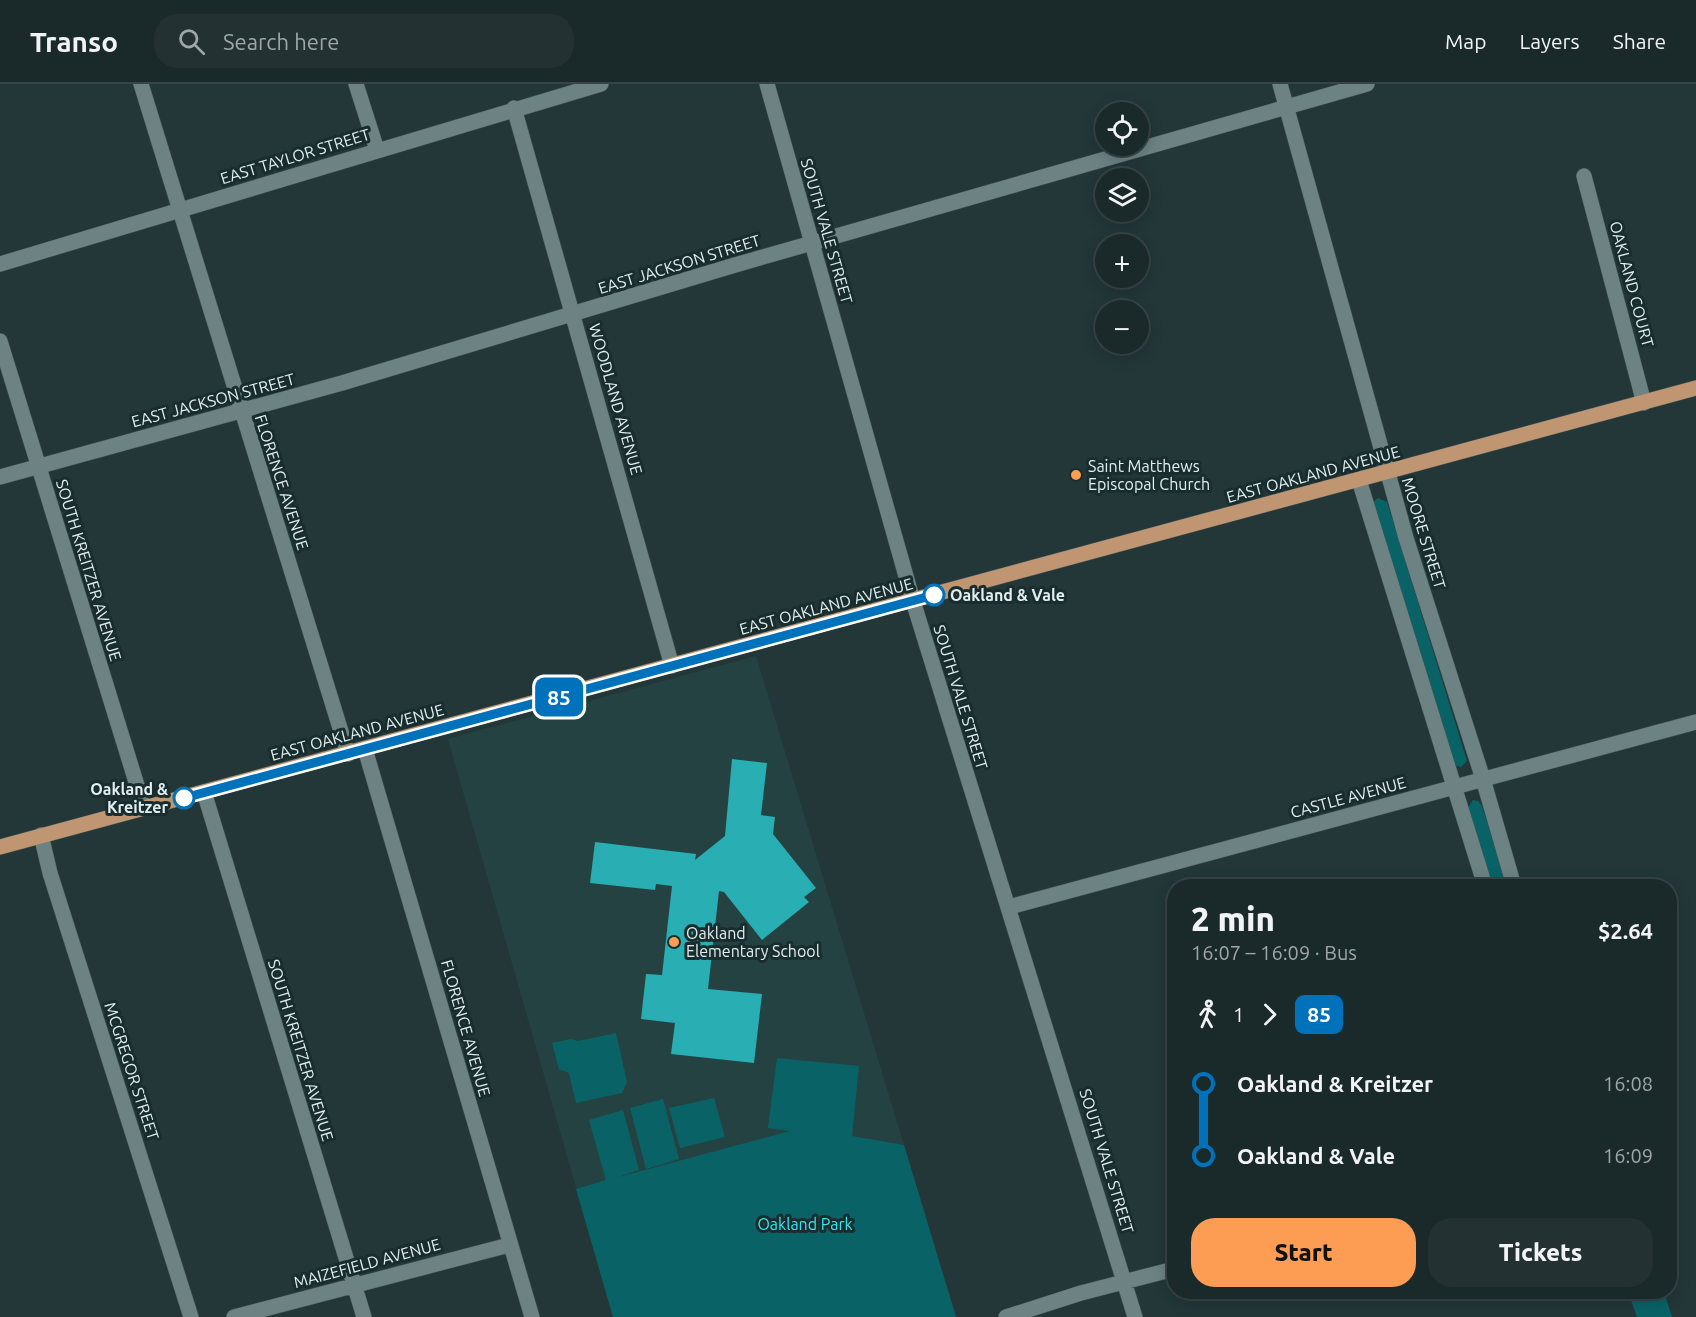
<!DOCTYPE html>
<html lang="en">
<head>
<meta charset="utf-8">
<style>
	:root { --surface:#1a292a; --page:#233132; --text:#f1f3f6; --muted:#9fa6a8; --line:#384547; --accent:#fd9d54 }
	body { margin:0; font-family:Ubuntu,sans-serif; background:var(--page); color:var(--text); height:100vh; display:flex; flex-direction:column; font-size:22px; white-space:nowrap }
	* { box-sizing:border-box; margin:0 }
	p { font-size:20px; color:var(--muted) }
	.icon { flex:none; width:33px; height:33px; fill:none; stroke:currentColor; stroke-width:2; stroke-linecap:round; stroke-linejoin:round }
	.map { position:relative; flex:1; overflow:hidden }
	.side { position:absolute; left:1167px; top:795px; width:510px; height:420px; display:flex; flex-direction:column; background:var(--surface); border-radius:24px; box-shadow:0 3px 15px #0003,0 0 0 2px var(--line) }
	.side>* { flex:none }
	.badge { padding:0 12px; border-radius:9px; font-size:21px; line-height:39px }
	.fabs { position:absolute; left:1095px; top:18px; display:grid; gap:12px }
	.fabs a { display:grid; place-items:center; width:54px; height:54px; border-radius:50%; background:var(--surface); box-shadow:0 3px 15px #0003,0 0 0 2px var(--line); font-size:30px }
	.map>.badge { position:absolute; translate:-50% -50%; box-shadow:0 0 0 3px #fff }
	.legs { display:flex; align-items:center; gap:9px; height:66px; padding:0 24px; font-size:20px }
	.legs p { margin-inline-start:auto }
	.headline { display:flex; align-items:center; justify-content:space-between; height:102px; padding:0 24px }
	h1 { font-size:33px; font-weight:800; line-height:45px }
	.cta { display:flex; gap:12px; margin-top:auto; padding:12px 24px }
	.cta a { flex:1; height:69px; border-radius:24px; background:var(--accent); color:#111; font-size:24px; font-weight:800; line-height:69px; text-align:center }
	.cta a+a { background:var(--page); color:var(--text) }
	ul { padding:0 24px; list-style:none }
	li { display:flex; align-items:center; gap:21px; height:72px; font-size:22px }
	li i { display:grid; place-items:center; width:9px; height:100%; margin:0 8px; background:currentColor }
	li i::after { content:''; width:15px; height:15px; margin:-8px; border:4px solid; border-radius:50%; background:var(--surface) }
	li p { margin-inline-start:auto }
	li:first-child i { background:linear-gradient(#0000 50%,currentColor 0) }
	li:last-child i { background:linear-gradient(currentColor 50%,#0000 0) }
	header { display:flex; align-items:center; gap:36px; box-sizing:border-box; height:84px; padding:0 30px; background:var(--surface); border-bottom:2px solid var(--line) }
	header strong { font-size:28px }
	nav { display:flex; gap:33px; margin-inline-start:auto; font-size:21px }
	.search { width:420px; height:54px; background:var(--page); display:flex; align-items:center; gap:15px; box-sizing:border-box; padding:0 21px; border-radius:24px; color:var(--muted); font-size:22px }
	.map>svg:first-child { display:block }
</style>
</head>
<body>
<header>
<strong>Transo</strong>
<div class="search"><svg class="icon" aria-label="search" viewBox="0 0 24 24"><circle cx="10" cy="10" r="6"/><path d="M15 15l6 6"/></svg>Search here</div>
<nav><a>Map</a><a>Layers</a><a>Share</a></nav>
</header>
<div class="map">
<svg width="1696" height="1233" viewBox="0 0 1696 1233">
	<rect width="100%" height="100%" fill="#233738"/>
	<path fill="#254243" d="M756 572 956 1233H613L448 655Z"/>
	<path fill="#096366" d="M1378 414 1387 418 1467 677 1461 683 1454 681 1373 418Z
		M1473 716 1478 717 1482 722 1507 802H1490L1467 725Z
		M616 949 627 998 622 1009 576 1019 569 989 559 985 552 959 571 955 578 957Z
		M777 974 859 982 852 1052 904 1061 956 1233H613L576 1105 606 1096 589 1036 623 1026 639 1086 615 1094 790 1047 768 1044Z
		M714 1014 725 1053 680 1064 669 1024Z
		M663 1015 679 1075 646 1085 630 1024Z
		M1628 1208H1664L1672 1233H1637Z"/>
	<path fill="#29aeb3" d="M732 675 767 679 761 731 775 733 773 750 816 804 804 813 809 818 762 856 724 808 719 807 708 905 762 910 754 979 671 970 675 939 641 935 646 890 662 891 672 802 656 800 655 806 590 799 595 758 696 770 695 776 725 752Z"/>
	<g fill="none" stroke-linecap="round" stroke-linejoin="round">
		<g stroke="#435455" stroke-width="16">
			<path id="minor" d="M141 0 348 670
				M356 0 377 66
				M767 0 913 517 1135 1233
				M1280 0 1406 454 1483 695 1514 802
				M514 24 672 582
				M1584 92 1644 319
				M0 180 601 0
				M0 257 144 724
				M0 393 342 299 735 181 1367 0
				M1359 396 1485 802
				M365 665 532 1233
				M204 708 364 1233
				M41 751 50 789 191 1233
				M1009 823 1696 638
				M234 1233 509 1161
				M1006 1233 1081 1209 1174 1185"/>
		</g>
		<g stroke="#435455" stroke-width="16">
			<path id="major" d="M0 763 1696 304"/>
		</g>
		<use href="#minor" stroke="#6c8283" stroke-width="15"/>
		<use href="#major" stroke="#bf9671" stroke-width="15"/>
	</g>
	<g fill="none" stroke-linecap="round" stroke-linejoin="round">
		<g stroke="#fff" stroke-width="14">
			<path id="line-1" d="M184 714 934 511"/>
		</g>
		<use href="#line-1" stroke="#0072bc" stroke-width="9"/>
	</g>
	<g fill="#fd9d54" stroke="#192d2e" stroke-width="2">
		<circle cx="1076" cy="391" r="6"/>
		<circle cx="674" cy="858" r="6"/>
	</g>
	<g fill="#fff" stroke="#0072bc" stroke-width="3">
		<circle cx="934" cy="511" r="10"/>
		<circle cx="184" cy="714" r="10"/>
	</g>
	<g text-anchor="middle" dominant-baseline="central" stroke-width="6" stroke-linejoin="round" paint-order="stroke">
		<g font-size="16" fill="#e2eeef" stroke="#192d2e">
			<text transform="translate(295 72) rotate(-17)">EAST TAYLOR STREET</text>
			<text transform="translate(827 147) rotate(74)">SOUTH VALE STREET</text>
			<text transform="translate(679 180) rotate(-17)">EAST JACKSON STREET</text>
			<text transform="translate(1632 200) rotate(75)">OAKLAND COURT</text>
			<text transform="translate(616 315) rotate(74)">WOODLAND AVENUE</text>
			<text transform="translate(213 316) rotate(-15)">EAST JACKSON STREET</text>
			<text transform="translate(1313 390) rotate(-15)">EAST OAKLAND AVENUE</text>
			<text transform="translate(282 398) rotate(72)">FLORENCE AVENUE</text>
			<text transform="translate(1424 449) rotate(73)">MOORE STREET</text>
			<text transform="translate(89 486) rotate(73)">SOUTH KREITZER AVENUE</text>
			<text transform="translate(826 522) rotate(-15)">EAST OAKLAND AVENUE</text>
			<text transform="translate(961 613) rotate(73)">SOUTH VALE STREET</text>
			<text transform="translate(357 648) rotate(-15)">EAST OAKLAND AVENUE</text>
			<text transform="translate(1348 713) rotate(-15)">CASTLE AVENUE</text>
			<text transform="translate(466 944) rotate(74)">FLORENCE AVENUE</text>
			<text transform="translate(301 966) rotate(73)">SOUTH KREITZER AVENUE</text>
			<text transform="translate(132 987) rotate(72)">MCGREGOR STREET</text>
			<text transform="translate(1107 1077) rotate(73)">SOUTH VALE STREET</text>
			<text transform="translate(367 1179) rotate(-15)">MAIZEFIELD AVENUE</text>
		</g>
		<g font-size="16" fill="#e2eeef" stroke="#192d2e" text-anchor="start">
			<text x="1088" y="382">Saint Matthews<tspan x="1088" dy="18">Episcopal Church</tspan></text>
			<text x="686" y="849">Oakland<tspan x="686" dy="18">Elementary School</tspan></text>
		</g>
		<g font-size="16" font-weight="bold" fill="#e2eeef" stroke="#192d2e" text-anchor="start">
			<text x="950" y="511">Oakland &amp; Vale</text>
			<text x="168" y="705" text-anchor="end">Oakland &amp;<tspan x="168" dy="18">Kreitzer</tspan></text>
		</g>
		<g font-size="16" fill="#30eaf0" stroke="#192d2e">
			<text x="805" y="1140">Oakland Park</text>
		</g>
	</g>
</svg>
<div class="fabs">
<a><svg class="icon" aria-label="locate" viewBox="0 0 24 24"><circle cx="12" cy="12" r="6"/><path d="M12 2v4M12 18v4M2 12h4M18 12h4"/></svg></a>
<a><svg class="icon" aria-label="layers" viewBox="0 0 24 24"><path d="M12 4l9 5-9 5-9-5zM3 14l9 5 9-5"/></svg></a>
<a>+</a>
<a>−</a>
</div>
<b class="badge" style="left:559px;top:613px;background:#0072bc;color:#fff">85</b>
<section class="side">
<div class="headline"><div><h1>2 min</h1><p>16:07 – 16:09 · Bus</p></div><b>$2.64</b></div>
<div class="legs"><svg class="icon" aria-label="walk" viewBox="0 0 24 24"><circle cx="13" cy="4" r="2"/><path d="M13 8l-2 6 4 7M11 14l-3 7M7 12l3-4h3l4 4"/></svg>1<svg class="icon" aria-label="forward" viewBox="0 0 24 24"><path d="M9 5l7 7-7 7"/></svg><b class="badge" style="background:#0072bc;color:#fff">85</b></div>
<ul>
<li><i style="color:#0072bc"></i><b>Oakland &amp; Kreitzer</b><p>16:08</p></li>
<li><i style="color:#0072bc"></i><b>Oakland &amp; Vale</b><p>16:09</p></li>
</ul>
<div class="cta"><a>Start</a><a>Tickets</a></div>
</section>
</div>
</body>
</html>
